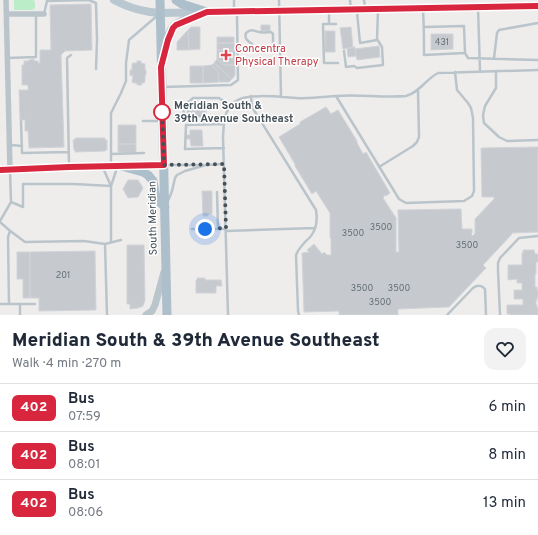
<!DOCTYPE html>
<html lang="en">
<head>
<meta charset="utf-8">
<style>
	:root { --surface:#fff; --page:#f2f2f3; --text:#1f2937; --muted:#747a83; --line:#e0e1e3 }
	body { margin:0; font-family:Overpass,sans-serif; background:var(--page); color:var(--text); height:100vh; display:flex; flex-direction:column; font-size:15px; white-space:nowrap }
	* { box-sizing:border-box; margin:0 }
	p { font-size:13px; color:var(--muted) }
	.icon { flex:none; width:22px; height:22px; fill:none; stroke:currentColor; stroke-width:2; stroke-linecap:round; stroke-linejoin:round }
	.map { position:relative; height:315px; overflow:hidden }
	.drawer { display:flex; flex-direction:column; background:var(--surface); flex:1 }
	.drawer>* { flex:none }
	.badge { padding:0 8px; border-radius:6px; font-size:14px; line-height:26px }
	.you { position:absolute; width:20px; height:20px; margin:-10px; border:3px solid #fff; border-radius:50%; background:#1a73e8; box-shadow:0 0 0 6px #1a73e833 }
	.map>.badge { position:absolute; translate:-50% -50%; box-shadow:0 0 0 2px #fff }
	.round { display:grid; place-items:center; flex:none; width:42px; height:42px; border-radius:12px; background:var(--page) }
	.summary { display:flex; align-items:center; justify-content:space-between; height:68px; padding:0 12px }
	h1 { font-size:19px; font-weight:800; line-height:30px }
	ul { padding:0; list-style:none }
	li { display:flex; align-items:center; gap:12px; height:48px; padding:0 12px; border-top:1px solid var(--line) }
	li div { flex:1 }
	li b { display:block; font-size:15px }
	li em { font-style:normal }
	li .badge { min-width:44px; font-weight:700; text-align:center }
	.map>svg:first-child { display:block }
</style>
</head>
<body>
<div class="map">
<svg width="538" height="315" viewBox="0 0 538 315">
	<rect width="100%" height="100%" fill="#efecec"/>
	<path fill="#baedc8" d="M14 0H34L35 3V8L32 10H14Z"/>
	<path fill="#c6cacf" stroke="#d0d3d8" d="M91 4 92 50 65 51 61 55 64 147 29 148 28 131H25V120H20L19 90H28V85H22V65H24V61H28L29 60 34 59V61H38V63H40V50H51L50 5Z
		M261 25H270V31H261Z
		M191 27H200V49L189 50 188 30Z
		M351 27 353 48 343 49 340 28Z
		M188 30 189 50H177V42Z
		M325 31H335V52H325Z
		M431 34H453V49L431 50Z
		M217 37H234V43H217Z
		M217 43H234L235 50H217Z
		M379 46 380 57 357 60 355 49Z
		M355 47 356 56 348 57 347 48Z
		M217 50H235V65H224L217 59Z
		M217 59 224 65H235V75L232 79 214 63Z
		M137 61H141V63L145 64V70H146V75H145V81L144 83H141L142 85H137V83H134L132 82 133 75 130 76V70H132V64L133 63H137Z
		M214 63 232 79 229 82H219L218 72 212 65Z
		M212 65 218 72 219 82 203 83V66Z
		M190 66H203V83H190Z
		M206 105V115H187V106Z
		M326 107 331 114 338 110 357 141V143L363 154 366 152 390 193 386 196 385 195 383 198 396 218V252H399L398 210 461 209 462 229H472V233L471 234 473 236 475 233V219L494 199V197H482L481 148 538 147V232L512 233V234L483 265 486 268 449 307 398 309V315H339V311L304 312 302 253 309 252 307 250 314 244 322 254 324 252 327 255H331V238H330V213L316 191 312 194 295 166V164L279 137 300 124V122Z
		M118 125H136V144H118Z
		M190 130H202L203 146H191L190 139H186V135H190Z
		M75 138H105V140H107V150H105V151L75 152V150H74L73 140H75Z
		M118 144H136V153L118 152Z
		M128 180H138L143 188 138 197 128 198 123 189Z
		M202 191H212V214H208V216H203Z
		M127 245H144L145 300 143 306 138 308 130 309V304H127Z
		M523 250H534L535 254H538V262H536V274H535V287H537V290H538V297H537V300L536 301V305H537V308H538V315H510V314H507V305H523V299H514V290H522V283H517V279L508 280V265H522V253H523Z
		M95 251 96 310 39 311V298H30V252Z
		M17 252H30V298H23V279H17Z
		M197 278H205V280H221L222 286H216V293H196V280H197Z"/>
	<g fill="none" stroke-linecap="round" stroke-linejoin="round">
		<path stroke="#bac5cb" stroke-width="2.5" d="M234 0V11
			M279 0 281 97
			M350 0 351 9
			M364 0 365 7
			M478 8 480 71
			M329 11V24
			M423 11C424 25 424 40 424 55L465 53 464 26 424 27
			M357 12 360 43 377 40 378 10
			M44 14 47 1 89 0 96 3 97 40 96 69
			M336 24H323L324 63H338
			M252 44C248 41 244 39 246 33 252 28 253 31 259 32 263 33 267 32 271 32L273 34V43
			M344 51 346 67 354 66 357 68 383 65 382 47 377 39
			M465 53 468 58 538 60
			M8 58 36 57V14
			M494 58 497 33 499 30 538 23
			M496 71V88L485 106 483 115 484 123 499 137 507 141 538 140
			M164 87 231 85 238 80 237 16
			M251 96 252 107 316 210C318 223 316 233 305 242 301 247 298 249 296 255L298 311 299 315
			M336 96 399 199 406 203 464 201 472 196 474 191 473 118 471 108 468 103 457 90 455 72
			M225 116H189L184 114 183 107 193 98H219L231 106
			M21 121 22 153 68 152
			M143 121H160
			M11 145 22 146
			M224 148 185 149 186 125 224 124
			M111 154 144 153
			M69 165 67 58 71 55
			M111 165V113L121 93 126 81V63L129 40 158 15
			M166 165H201
			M206 165 224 164
			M379 167 413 146 417 142 419 137 418 91
			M217 192 218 229
			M168 201 172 191 175 178 177 175 185 171 206 165
			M11 202 23 207V184H74L111 186 103 168
			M0 221 11 202 10 170
			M0 222 9 230 25 242 84 241 105 244 107 315
			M192 229H225
			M226 231 315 228
			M111 242V186L117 168
			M105 244 121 240
			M0 304H35
			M9 304 8 237 10 231
			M20 315V304
			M228 315 223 137C224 123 223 110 236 101 248 93 281 97 296 98 309 99 323 97 336 96 359 94 383 98 406 96 419 93 426 79 438 73L538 70
			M447 315 473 288C477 285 482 285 485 289L486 315
			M500 315 498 270V263L500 258 519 238 538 236"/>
		<path stroke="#bac5cb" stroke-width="5.5" d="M6 0 10 170
			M7 14H44"/>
		<path stroke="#bac5cb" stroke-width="7" d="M146 315 152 311 155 305 164 272"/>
		<path stroke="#b9c7d0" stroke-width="8" d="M114 0C129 8 143 12 160 13L538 6
			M0 170 69 167 164 165"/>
		<path stroke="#acbfcb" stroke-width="9" d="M160 0 167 315
			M176 0 182 4 207 12
			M164 54C166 45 168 36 172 29 178 20 198 16 207 12
			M121 166 143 172 148 175 153 181 156 199 165 207"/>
	</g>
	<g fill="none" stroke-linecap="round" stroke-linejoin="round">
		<g stroke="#fff" stroke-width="9">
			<path id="line" d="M0 170 69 167 164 165 161 67 168 40 173 28 176 25 207 12 538 6"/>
		</g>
		<use href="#line" stroke="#d7263d" stroke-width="6"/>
		<path stroke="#455159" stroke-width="4" stroke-dasharray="0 7.2" d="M162 112V110L164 165 224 164 226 228 205 229"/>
	</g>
	<path fill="#e0444e" stroke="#fff" stroke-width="1.5" d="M224 49h4v4h4v4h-4v4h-4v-4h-4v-4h4z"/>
	<circle fill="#fff" stroke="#d7263d" stroke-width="2" cx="162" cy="112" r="8"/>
	<g text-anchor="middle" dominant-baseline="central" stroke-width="3" stroke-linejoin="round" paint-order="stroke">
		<g font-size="9" fill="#656f76">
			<text x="442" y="42">431</text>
			<text x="381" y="227">3500</text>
			<text x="353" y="233">3500</text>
			<text x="467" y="245">3500</text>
			<text x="63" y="275">201</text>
			<text x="362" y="288">3500</text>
			<text x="399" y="288">3500</text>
			<text x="380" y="302">3500</text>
		</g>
		<g font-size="11" fill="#be3a42" stroke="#fff" text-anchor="start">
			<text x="235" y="49">Concentra<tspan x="235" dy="13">Physical Therapy</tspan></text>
		</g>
		<g font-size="11" font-weight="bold" fill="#455159" stroke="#fff" text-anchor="start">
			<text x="174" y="106">Meridian South &amp;<tspan x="174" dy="13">39th Avenue Southeast</tspan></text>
		</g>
		<g font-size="11" fill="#455159" stroke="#fff">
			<text transform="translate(153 218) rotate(-91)">South Meridian</text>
		</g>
	</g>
</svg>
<div class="you" style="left:205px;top:229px"></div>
</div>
<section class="drawer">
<div class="summary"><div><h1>Meridian South &amp; 39th Avenue Southeast</h1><p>Walk · 4 min · 270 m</p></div><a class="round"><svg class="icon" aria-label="heart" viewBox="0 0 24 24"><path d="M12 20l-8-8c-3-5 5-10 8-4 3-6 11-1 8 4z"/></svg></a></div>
<ul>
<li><span class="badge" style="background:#d7263d;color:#fff">402</span><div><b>Bus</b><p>07:59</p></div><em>6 min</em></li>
<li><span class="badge" style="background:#d7263d;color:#fff">402</span><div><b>Bus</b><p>08:01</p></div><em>8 min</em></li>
<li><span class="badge" style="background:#d7263d;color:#fff">402</span><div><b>Bus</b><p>08:06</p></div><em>13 min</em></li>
</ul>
</section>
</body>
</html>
